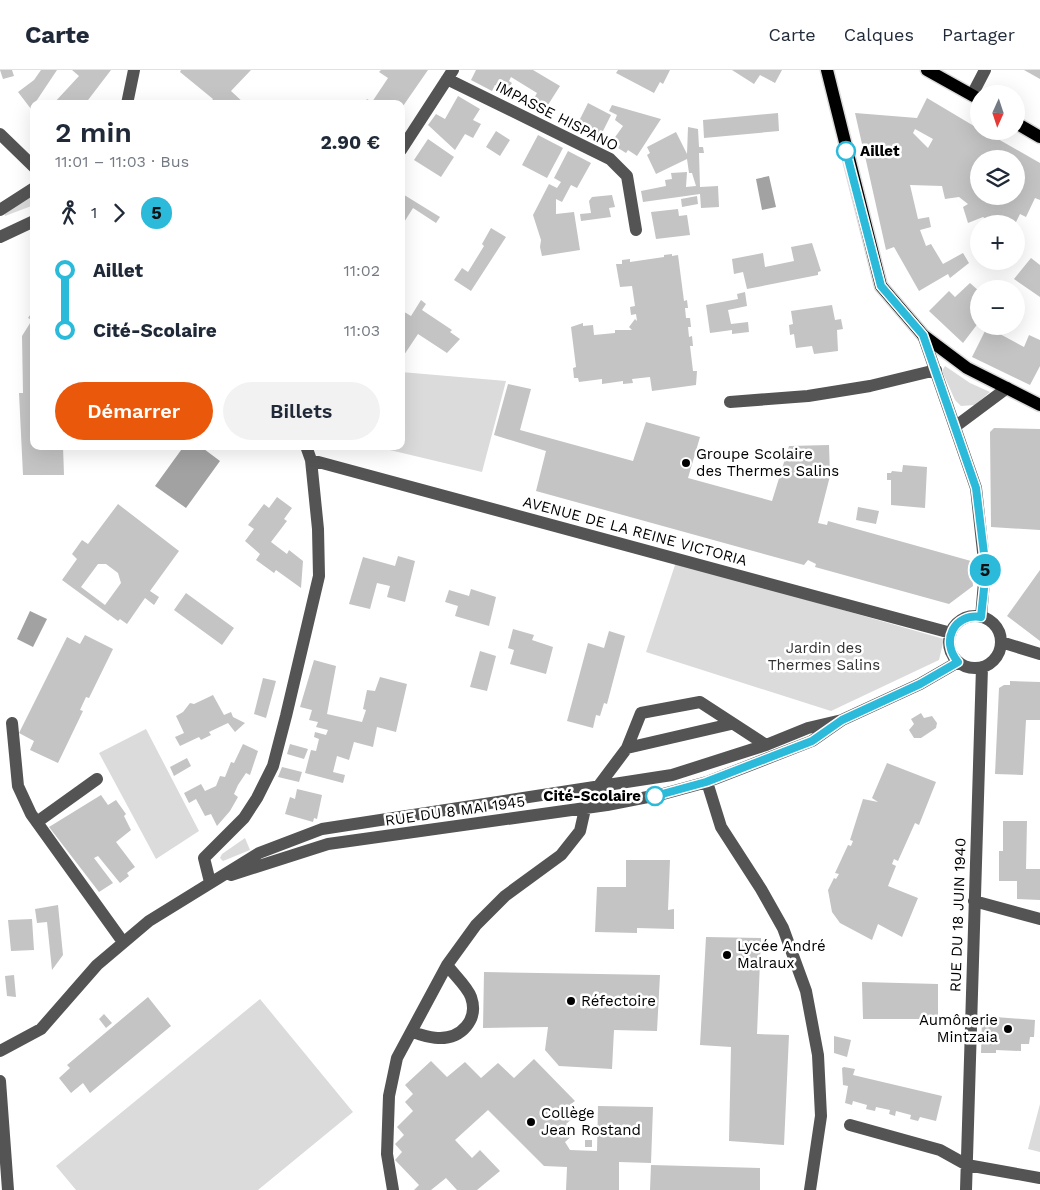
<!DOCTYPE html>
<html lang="fr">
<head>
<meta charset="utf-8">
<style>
	:root { --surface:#fff; --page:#f2f2f3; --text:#1f2937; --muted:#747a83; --line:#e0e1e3; --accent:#ea580c }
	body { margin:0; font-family:"Work Sans",sans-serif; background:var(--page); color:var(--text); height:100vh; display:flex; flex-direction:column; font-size:19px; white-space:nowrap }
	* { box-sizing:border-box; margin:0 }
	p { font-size:16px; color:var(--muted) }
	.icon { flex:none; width:28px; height:28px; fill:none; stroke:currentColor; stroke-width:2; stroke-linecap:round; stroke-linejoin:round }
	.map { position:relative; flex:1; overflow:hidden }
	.sheet { position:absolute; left:30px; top:30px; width:375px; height:350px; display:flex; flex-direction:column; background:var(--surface); border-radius:10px; box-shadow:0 5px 20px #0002 }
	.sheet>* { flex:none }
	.badge { padding:0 10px; border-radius:16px; font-size:18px; line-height:32px }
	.needle { width:32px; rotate:183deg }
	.buttons { position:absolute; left:970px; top:15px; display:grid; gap:10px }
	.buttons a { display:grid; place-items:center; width:55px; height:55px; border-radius:50%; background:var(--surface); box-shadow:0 5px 20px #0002; font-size:25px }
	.map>.badge { position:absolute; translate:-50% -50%; box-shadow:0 0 0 2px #fff }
	.legs { display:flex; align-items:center; gap:8px; height:55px; padding:0 25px; font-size:16px }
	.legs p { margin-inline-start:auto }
	.summary { display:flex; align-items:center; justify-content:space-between; height:85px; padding:0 25px }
	h1 { font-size:28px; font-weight:600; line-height:38px }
	.primary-button { display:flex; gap:10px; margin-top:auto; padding:10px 25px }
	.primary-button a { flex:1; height:58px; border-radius:30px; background:var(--accent); color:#fff; font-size:20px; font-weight:600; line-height:58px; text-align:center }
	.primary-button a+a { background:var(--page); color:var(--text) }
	ul { padding:0 25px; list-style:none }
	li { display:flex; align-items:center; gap:18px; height:60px; font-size:19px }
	li i { display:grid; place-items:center; width:8px; height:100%; margin:0 6px; background:currentColor }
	li i::after { content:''; width:12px; height:12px; margin:-6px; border:4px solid; border-radius:50%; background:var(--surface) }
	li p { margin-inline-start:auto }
	li:first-child i { background:linear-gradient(#0000 50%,currentColor 0) }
	li:last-child i { background:linear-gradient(currentColor 50%,#0000 0) }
	header { display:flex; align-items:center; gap:30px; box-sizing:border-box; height:70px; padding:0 25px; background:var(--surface); border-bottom:1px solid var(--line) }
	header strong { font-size:24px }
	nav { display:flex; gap:28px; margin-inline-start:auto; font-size:18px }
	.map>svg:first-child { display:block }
</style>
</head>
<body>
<header>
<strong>Carte</strong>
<nav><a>Carte</a><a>Calques</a><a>Partager</a></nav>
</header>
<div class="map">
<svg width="1040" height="1120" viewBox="0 0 1040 1120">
	<rect width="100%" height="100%" fill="#fff"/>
	<path fill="#dbdbdb" d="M34 123V135L5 146 4 143Z
		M945 296 970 313 990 322 975 335 961 336 955 330 942 301Z
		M401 302 506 311 482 402 373 376H401Z
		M676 492 944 569 939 590 831 641 646 582Z
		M146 659 199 761 156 789 99 683Z
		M245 768 250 780 223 791 220 788 222 784Z
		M260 929 353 1042 258 1120H76L56 1096Z
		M1040 1034V1082L1028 1079Z"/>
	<path fill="#a2a2a2" d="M769 106 776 137 762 140 756 109Z
		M184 376H200L220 391 186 438 155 416Z
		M30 541 47 549 33 577 17 569Z"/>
	<path fill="#c4c4c4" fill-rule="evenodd" d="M0 0H12L14 6 3 9Z
		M41 0H57L31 39 18 22 34 10Z
		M72 0H111L85 34H53L79 6Z
		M181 0H251L231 21 245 34H214L211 32 213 29 180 2Z
		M381 0H428L401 39V34H364L367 29 372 32 388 8 379 2Z
		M476 0H533L560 16 546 38 533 30 537 23 511 7 509 11 512 13 506 22 495 15 492 21 471 10Z
		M618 0H670L663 14 660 12 654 23 616 3Z
		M732 0H782L775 13 760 5 754 14Z
		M1024 0H1040V9Z
		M458 26 480 39 473 50 481 54 473 68 465 64 455 80 428 55 436 44 445 49Z
		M927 28 979 59V61H984L1040 93V130L1035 128 1026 147 1020 144 1015 154H995L983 147 968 153 963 137 968 134 959 127 945 129 942 116 910 115 918 149 929 147 931 157 920 160 926 176 931 174 943 194 963 183 969 193 950 208 948 204 919 221 894 177 886 180 865 86H867L868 74H862L855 43 917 48ZM915 59 933 69 928 78 913 63ZM979 89H1016V126H979Z
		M588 33 611 45 599 69 576 57Z
		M612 35 661 49 637 86 628 80 626 83 618 78 620 74 613 70 623 56 615 50 617 45 609 41Z
		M778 43 779 61 704 68 703 50Z
		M688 57 698 59 699 77H703L704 83H699L700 117 718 116 719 137 701 138 700 124 643 132 641 121 666 116 665 110 672 109 671 103 687 102 686 117 696 116 692 103H689L687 89 656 104 647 85 650 83 647 77 676 62 687 84Z
		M496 61 510 70 500 86 486 77Z
		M538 65 563 78 547 108 522 95Z
		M428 69 454 87 441 107 414 90Z
		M568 81 591 93 577 118 571 115 562 132 556 129V144L574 142 580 180 542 186 540 177 541 170 533 145 549 114 557 118 561 112 554 108Z
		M401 123 440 147 436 153 413 138 401 157Z
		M612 125 615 137 609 138 611 147 581 151 580 144 591 143 589 131 592 127Z
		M697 126 698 134 682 137 681 129Z
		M678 139 679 146 687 145 690 165 656 169 651 142Z
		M491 158 506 167 471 221 454 210 462 198 468 202 484 176 482 174Z
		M812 173 821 201 818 202V205L747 219 743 202 734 204 732 189 763 183 765 197 794 191 791 177Z
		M672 184V186L678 185 684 231 687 230 688 238H685L686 248H690L691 257H688L689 267 692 266 693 276H690L693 301H697L696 315 652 321 650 307 632 309 633 313 623 314V311L602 314V309L579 312 578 308H574L573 298 576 297 571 257 583 253V256L593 255 594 265 615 263V260H632L629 257 635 249 637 251 636 244 631 245 630 237 635 236 632 216 620 217 616 194H622V190L630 189V192L664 187V185Z
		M1031 188 1040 195V227L1014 209Z
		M970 213 979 221V252L963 273 929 241 949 221 955 227Z
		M745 222 747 236 728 240 731 254 748 252 749 262 732 264V260L710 263 706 235 738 229 737 224Z
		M421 230 426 234 422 240 452 260 450 262 460 269 447 283 418 264 404 285 401 284V240L411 246Z
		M832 235 835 250 841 249 843 259 837 260 838 281 814 284 812 276 796 278 794 264 790 265 789 255 793 254 791 241Z
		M34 239V376H63L64 405H23L19 323H23L22 266 32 250 28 248Z
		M987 257 1024 277 1029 265 1040 270V296L1030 315 972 287Z
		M508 314 531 319 520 360 633 391 646 352 700 367 688 408 772 431 789 376 829 375 830 406 818 453 827 455 828 451 971 491 973 516 949 534 815 497 816 494 808 490 804 495 536 421 546 381 494 365Z
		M994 358 1040 359V460L991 457 990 362Z
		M903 395 927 397 925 438 891 435V410H887V403H891L892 401 902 402Z
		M277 427 292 438 284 449 287 451 271 472 287 484 289 480 303 491 301 518 276 500 274 503 256 490 260 484 245 471 254 459 248 455 264 434 269 438Z
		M118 434 179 481 150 521 159 527 156 532 154 535 145 528 127 554 120 549 118 551 62 510 77 489 72 484 82 470 88 474ZM98 494H106L118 503 121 513 105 535 81 517Z
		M858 437 879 441 876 454 856 450Z
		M398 486 415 491 405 532 387 527 390 516 377 513 370 539 349 534 363 487 395 496Z
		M1040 500V571L1007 546Z
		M471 519 496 527 489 556 455 546 458 536 445 532 449 520 469 526Z
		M186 523 234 558 222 575 174 540Z
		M513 559 534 565 532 570 553 577 546 604 510 594 514 580 508 578Z
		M609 561 625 566 607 634 604 633 600 646 596 645 593 658 567 651 588 573 604 578Z
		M85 565 113 579 89 628 86 627 80 640 83 641 58 693 30 680 34 671 19 663 67 567 80 574Z
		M480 581 496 586 487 621 470 617Z
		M314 590 336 596 327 644 362 652 366 640 363 639 367 620 375 621 380 607 407 614 396 662 377 657 373 677 354 672 349 690 337 686 333 702 345 705 343 713 305 703 311 680 316 681 319 669 314 667 315 662 326 665 328 660 316 657 318 652 309 650 312 640 300 637Z
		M263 608 276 611 266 648 254 644Z
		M1010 611 1040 612V650H1026L1023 705 995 704 999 618 1004 615H1010Z
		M213 625 224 645 231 642 233 647 245 653 235 662 228 653 209 662 211 665 201 670 199 667 180 676 175 667 184 663 176 646 183 642 190 633 194 634Z
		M921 643 924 648 932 646 937 653 936 658 921 668H914L909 660 914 654 911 649Z
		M243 674 258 681 250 705 246 703 238 715 234 724 238 727 230 741 217 756 211 744 205 746 196 729 189 733 184 723 201 714 205 721 216 716 220 706 225 707 231 692 234 693Z
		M290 674 308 679 304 689 287 684Z
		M187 688 191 696 174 706 170 697Z
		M887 693 936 712 919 755 915 753 898 791 894 789 892 794 896 796 888 816 918 828 902 867 878 854 872 870 840 853 832 842 828 820 834 808 836 809 839 804 835 803 848 775 851 776 853 771 850 770 863 729 878 732 872 728Z
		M282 697 302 702 299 712 278 707Z
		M297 719 322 725 317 749 314 748 313 752 285 744 290 727 295 729Z
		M101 725 108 735 116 730 126 744 124 746 131 760 116 772 135 797 127 803 129 806 120 813 98 786 94 788 113 813 99 822 49 757Z
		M1003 751H1027L1026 799H1040V830L1017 829V811H999V781H1003Z
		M626 790H670L668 840 674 839V859L637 858V863L595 862 597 817H626Z
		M58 835 63 885 52 900 47 852 37 853 35 839Z
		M32 849 34 880 11 881 8 850Z
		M706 867 761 868 757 964 789 965 784 1075 729 1071 731 977 700 975Z
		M484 902 660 905 657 961 614 960 612 999 559 996 545 980 548 957 483 958Z
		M14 905 16 927 7 926 5 906Z
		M862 912 938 914V949H863Z
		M148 927 171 956 90 1023 83 1013 71 1023 59 1008 70 998 67 995Z
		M104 944 112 953 106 958 99 949Z
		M982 946 1035 950 1034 967H1030L1029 974H1021V981L996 980V983H981Z
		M834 966 851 970 847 987 834 983Z
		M534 989 575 1031 566 1038 574 1047 566 1054 575 1063 565 1072 570 1080 597 1081 598 1036 653 1037 651 1093 619 1092V1120H566L567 1097 544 1096 488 1040 455 1070 472 1088 480 1080 500 1101 477 1120H457L446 1108 431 1120H414L419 1115 395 1090 402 1082 395 1074 404 1065 397 1057 413 1041 405 1032 413 1024 405 1015 431 991 447 1007 465 992 481 1008 498 993 514 1008Z
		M844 997 855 999 853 1005 942 1026 936 1051 920 1047 918 1051 910 1049 911 1045 896 1041 895 1046 889 1044 890 1040 876 1037 875 1041 866 1039 867 1035 853 1031 852 1035 845 1033 848 1016 843 1015 842 998Z
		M585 1070H592V1077H585Z
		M651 1095 760 1098V1120H650Z"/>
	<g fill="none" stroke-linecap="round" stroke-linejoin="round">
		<g stroke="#dbdbdb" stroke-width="15">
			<path id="major" d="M827 0 881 216 923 265 967 298 1040 335
				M927 0 979 29
				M1016 53 1040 67"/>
		</g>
		<path stroke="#545454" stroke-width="12" d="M447 9 610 89 627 106 636 160
			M972 25 985 0
			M127 34 134 0
			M0 64 34 97
			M401 80 453 0
			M0 140 34 118
			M0 167 34 151
			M923 265 976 418 985 500 981 547
			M730 332 808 326 870 316 936 300
			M956 356 1007 318
			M311 390 951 563
			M949 572a26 26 0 1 1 52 0a26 26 0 1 1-52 0Z
			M1001 572 1040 584
			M12 653 18 716 31 744 123 872
			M627 678 731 654
			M707 712 721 757 761 819 783 858 806 921 818 985 821 1046 810 1120
			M597 718 627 678 641 643 700 632 766 675
			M37 752 97 709
			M231 805 328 774 607 735 663 724 707 712 812 671 842 650 920 614 958 592
			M210 812 204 788 244 748 257 728 273 696 286 646 319 506 318 459 311 390 306 376
			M974 831 1040 849
			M411 962C420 964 430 968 438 968 461 969 479 950 471 927 467 916 454 905 447 895
			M0 981 41 959 97 895 149 851 259 783 322 759 672 705 766 675 808 658 842 650
			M0 1011 8 1120
			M850 1055 940 1080 967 1095 1040 1108
			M393 1120 387 1084 389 1026 397 988 447 895 476 855 505 826 561 785 580 761 585 739
			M966 1120 982 597"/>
		<use href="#major" stroke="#000" stroke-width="12"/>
	</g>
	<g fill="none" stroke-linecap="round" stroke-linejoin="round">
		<g stroke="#fff" stroke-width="11">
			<path id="line-1" d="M655 726 706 712 812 671 842 650 920 614 958 592C940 571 954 543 981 547L986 500 976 418 923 265 881 216 846 81"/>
		</g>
		<use href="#line-1" stroke="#2bbada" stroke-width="8"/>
	</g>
	<g fill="#fff" stroke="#2bbada" stroke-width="2.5">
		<circle cx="846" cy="81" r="9"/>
		<circle cx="655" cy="726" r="9"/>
	</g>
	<g fill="#000" stroke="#fff" stroke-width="2">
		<circle cx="686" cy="393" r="5"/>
		<circle cx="727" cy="885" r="5"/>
		<circle cx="571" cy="931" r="5"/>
		<circle cx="1008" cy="959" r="5"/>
		<circle cx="531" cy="1052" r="5"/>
	</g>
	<g text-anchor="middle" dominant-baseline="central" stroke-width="5" stroke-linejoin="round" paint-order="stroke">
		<g font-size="15" fill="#000" stroke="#fff">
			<text transform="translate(557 46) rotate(27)">IMPASSE HISPANO</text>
			<text transform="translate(635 461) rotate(15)">AVENUE DE LA REINE VICTORIA</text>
			<text transform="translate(455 741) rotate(-8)">RUE DU 8 MAI 1945</text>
			<text transform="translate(958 845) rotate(-88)">RUE DU 18 JUIN 1940</text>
		</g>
		<g font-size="15" font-weight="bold" fill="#000" stroke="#fff" text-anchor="start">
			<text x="860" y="81">Aillet</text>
			<text x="641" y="726" text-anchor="end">Cité-Scolaire</text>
		</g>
		<g font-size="15" fill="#000" stroke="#fff" text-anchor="start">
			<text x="696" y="384">Groupe Scolaire<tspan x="696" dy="17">des Thermes Salins</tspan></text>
			<text x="737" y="876">Lycée André<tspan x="737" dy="17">Malraux</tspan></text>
			<text x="581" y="931">Réfectoire</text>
			<text x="998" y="950" text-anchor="end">Aumônerie<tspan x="998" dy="17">Mintzaia</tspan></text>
			<text x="541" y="1043">Collège<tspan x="541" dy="17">Jean Rostand</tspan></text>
		</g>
		<g font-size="15" fill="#323232" stroke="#fff">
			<text x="824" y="578">Jardin des<tspan x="824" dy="17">Thermes Salins</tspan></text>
		</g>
	</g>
</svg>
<div class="buttons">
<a><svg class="needle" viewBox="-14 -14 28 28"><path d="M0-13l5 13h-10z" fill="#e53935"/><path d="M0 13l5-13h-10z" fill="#747a83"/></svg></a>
<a><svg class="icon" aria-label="layers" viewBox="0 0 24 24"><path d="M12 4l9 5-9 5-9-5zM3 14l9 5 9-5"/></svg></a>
<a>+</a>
<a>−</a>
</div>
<b class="badge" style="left:985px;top:500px;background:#2bbada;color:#111">5</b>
<section class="sheet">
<div class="summary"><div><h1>2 min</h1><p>11:01 – 11:03 · Bus</p></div><b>2.90 €</b></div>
<div class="legs"><svg class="icon" aria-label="walk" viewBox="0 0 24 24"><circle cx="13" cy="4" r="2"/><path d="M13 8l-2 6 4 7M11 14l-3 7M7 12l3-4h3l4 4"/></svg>1<svg class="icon" aria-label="forward" viewBox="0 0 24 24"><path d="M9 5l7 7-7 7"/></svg><b class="badge" style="background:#2bbada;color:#111">5</b></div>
<ul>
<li><i style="color:#2bbada"></i><b>Aillet</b><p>11:02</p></li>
<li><i style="color:#2bbada"></i><b>Cité-Scolaire</b><p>11:03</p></li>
</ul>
<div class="primary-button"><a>Démarrer</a><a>Billets</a></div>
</section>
</div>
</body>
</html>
